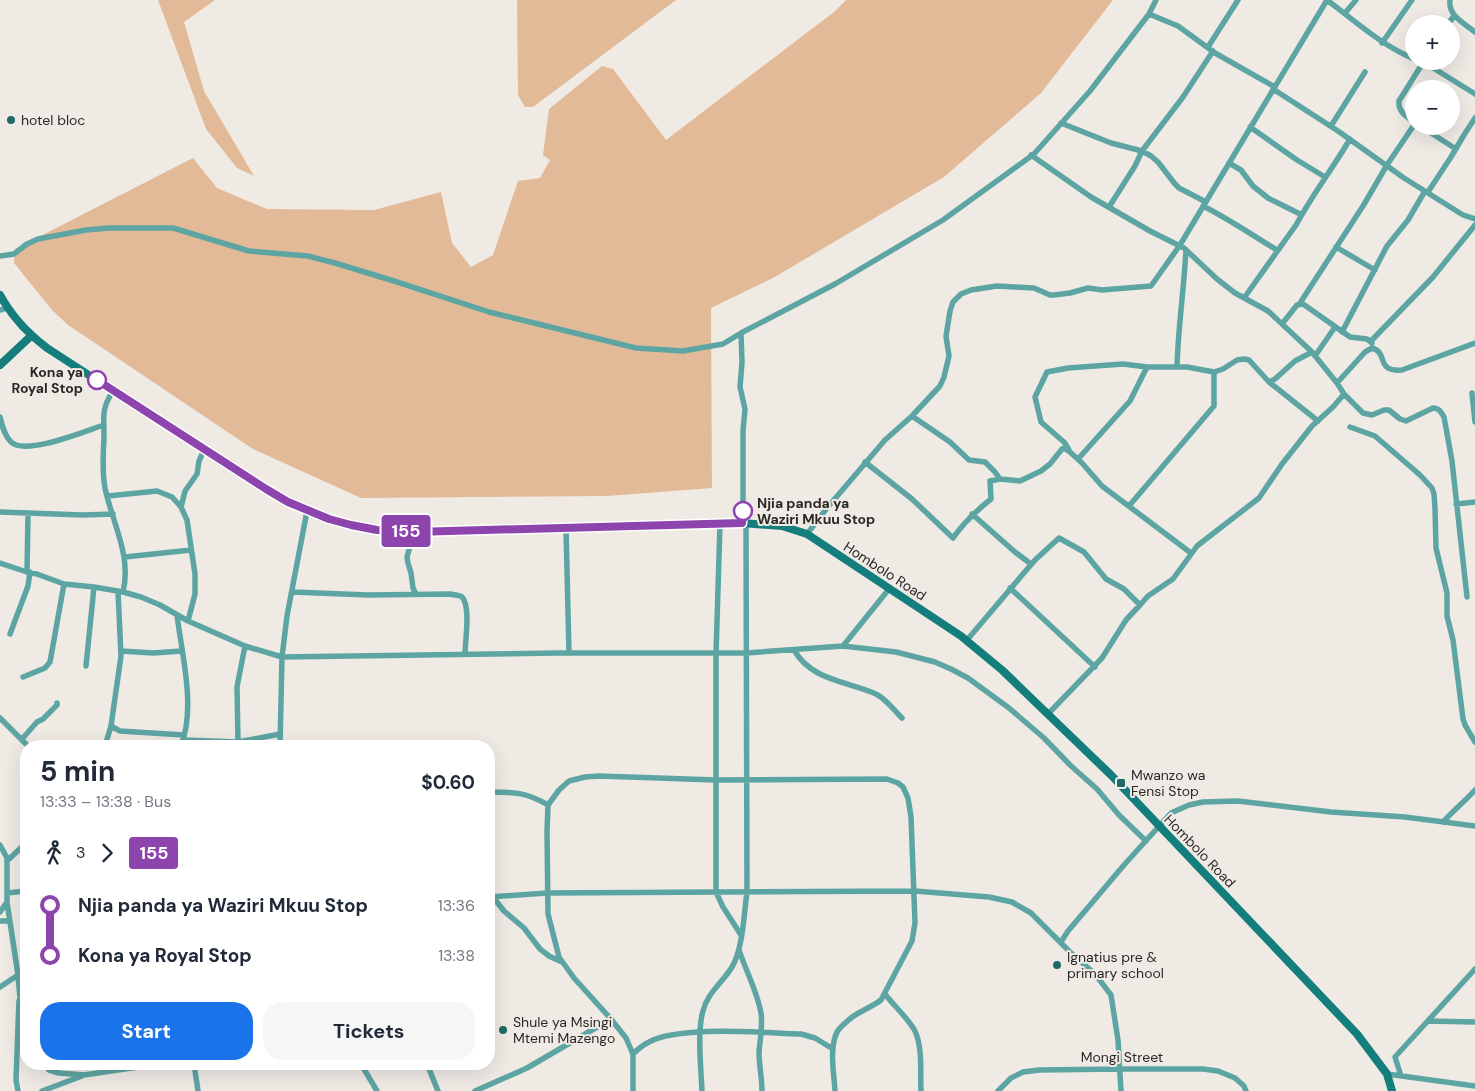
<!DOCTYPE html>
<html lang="en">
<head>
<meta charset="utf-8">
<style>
	:root { --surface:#fff; --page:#f6f6f7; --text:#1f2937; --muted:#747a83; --accent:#1a73e8 }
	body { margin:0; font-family:"DM Sans",sans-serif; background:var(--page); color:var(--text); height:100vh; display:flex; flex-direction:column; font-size:19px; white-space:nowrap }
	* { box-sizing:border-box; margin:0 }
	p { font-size:16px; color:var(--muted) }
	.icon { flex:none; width:28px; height:28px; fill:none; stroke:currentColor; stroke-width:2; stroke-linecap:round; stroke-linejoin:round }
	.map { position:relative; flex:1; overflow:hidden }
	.panel { position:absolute; left:20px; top:740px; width:475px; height:330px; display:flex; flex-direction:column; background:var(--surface); border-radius:20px; box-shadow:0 5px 20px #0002 }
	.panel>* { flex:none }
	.badge { padding:0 10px; border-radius:4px; font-size:18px; line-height:32px }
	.tools { position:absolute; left:1405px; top:15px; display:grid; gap:10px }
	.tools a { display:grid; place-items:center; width:55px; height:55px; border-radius:50%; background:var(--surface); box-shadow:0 5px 20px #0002; font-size:25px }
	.map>.badge { position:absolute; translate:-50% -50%; box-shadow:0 0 0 2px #fff }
	.legs { display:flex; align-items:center; gap:8px; height:55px; padding:0 20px; font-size:16px }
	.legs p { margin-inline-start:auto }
	.headline { display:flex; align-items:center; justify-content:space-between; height:85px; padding:0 20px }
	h1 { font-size:28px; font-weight:700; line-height:38px }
	.primary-button { display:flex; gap:10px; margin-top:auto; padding:10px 20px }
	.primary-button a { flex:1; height:58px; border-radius:20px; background:var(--accent); color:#fff; font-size:20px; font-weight:700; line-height:58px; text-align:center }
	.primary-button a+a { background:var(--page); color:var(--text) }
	ul { padding:0 20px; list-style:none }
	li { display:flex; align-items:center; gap:18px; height:50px; font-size:19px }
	li i { display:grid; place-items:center; width:8px; height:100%; margin:0 6px; background:currentColor }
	li i::after { content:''; width:12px; height:12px; margin:-6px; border:4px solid; border-radius:50%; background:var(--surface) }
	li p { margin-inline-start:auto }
	li:first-child i { background:linear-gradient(#0000 50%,currentColor 0) }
	li:last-child i { background:linear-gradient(currentColor 50%,#0000 0) }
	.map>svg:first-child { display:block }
</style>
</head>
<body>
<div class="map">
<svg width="1475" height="1091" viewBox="0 0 1475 1091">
	<rect width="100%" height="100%" fill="#f0eae5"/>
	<path fill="#e3ba98" d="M158 0H215L184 22 204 91 254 176 237 168 206 129Z
		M517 0H676L533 107H525L518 95Z
		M846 0H1113L1041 93 944 177 773 278 711 308 712 488 607 496 361 498 253 449 68 325 52 310 14 263 15 249 193 158 217 188 267 209 374 210 441 192 452 243 471 267 493 255 518 181 540 178 550 160 543 155 549 109 602 66 613 69 666 140 834 12Z"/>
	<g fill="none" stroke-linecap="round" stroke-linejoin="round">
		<path stroke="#5da5a3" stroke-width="5.5" d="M1327 0C1355 21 1381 45 1414 59
			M1450 0C1448 16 1464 23 1475 32
			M1345 13 1356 0
			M1149 14 1178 26 1215 53 1275 87
			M1448 24 1454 16
			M1382 43 1412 0
			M1208 47 1238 0
			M1422 61 1475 94
			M1273 89 1338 131 1404 178 1463 215 1475 219
			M1414 122C1406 116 1398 112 1399 101L1424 61
			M1061 123 1111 143 1142 151 1151 156 1158 162 1175 184 1179 188 1206 202
			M1331 126 1365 72
			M1420 126 1456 149
			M1250 127 1297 160 1325 177
			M1031 155 1091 197 1150 231 1184 248 1217 279 1235 293 1268 311 1312 352 1337 383 1344 394 1363 413 1372 415 1384 410H1389L1400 419 1406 421 1433 408C1439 408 1441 412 1444 417L1452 461 1467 597
			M1229 163 1241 170 1253 186 1268 198 1300 214
			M1428 192 1451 157 1464 135 1475 118
			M1203 206C1229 219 1252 235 1277 250
			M1109 207 1135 166 1142 151 1183 97 1213 51
			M1336 247 1375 270
			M0 256 14 254 27 244 38 239 86 230 109 228H173L249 251 308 256 335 263 394 281 489 312 636 348 683 351 723 344 741 333 835 284 943 220 1034 154 1090 91 1149 14 1156 0
			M1244 298 1296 225C1312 195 1333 168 1350 139
			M1300 303 1363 206 1387 165 1414 125
			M0 310 7 308
			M1282 324 1297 305 1303 304 1350 337 1367 339 1372 343
			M1342 332 1387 246 1408 220 1425 191
			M741 333 742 362 740 387 745 409 743 431V511L742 523
			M1371 341 1433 277 1475 225
			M1315 356 1335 327
			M1177 367C1178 328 1184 289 1186 250
			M1269 382 1275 379 1295 361 1312 352
			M1337 383 1365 352 1372 348C1389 353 1375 372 1402 370L1475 343
			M113 391C101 409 104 417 104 438 103 454 102 472 105 488 112 522 132 556 123 592
			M1472 393 1475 422
			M912 416 950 442 969 460 985 462 995 472 1000 479
			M0 417C2 425 4 435 11 442 26 456 85 431 104 425
			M1350 427 1375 436 1420 475 1432 488 1434 494 1435 508 1436 548 1447 593V616L1453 640 1463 719 1465 725 1475 742
			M1069 450 1065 443 1041 422 1035 397 1047 372 1068 368 1123 364 1147 367H1187L1214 372 1223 369 1237 360 1244 359 1249 360 1269 382 1318 421
			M1078 459 1130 401 1147 367
			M865 462 912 499 953 538C964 522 976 511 991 499L990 481 1000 479 1020 481 1041 471 1050 464 1062 449 1064 448 1070 452 1082 463 1102 486 1191 553
			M108 496 157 491 172 497 181 507 187 520 195 574V594L188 621
			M1456 504 1475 502
			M1129 506 1214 406V372
			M181 507 185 491 197 474 199 461 204 450
			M0 512 83 515 113 514
			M972 514 1015 552 1031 564
			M720 524 716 654V892L723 907 741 935
			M566 528 569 653
			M414 532 407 557 408 563 411 573 413 588 416 594
			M807 534 827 508 885 440 912 416 940 386 944 377 949 356 946 336 950 311 953 302 961 294 971 290 997 286 1034 288 1050 295H1054L1070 293 1088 288 1102 290 1151 286 1180 245 1327 0
			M125 557 191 550
			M0 563 27 572 37 574 64 584 94 587 123 592 141 597 160 605 188 621 245 646 282 657 558 653H746L843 646 896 652 935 662 951 669 968 678 1009 708 1044 738 1070 765 1097 789 1119 815 1146 841
			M27 572 28 513
			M1010 588 1095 667
			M292 592 368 595 450 594C454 595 459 595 462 597 471 606 465 642 465 654
			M177 615C182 656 196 707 181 746
			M10 634 28 586 30 572
			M967 640 1035 560 1059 538 1084 552 1106 579 1124 589 1140 605
			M843 646 889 589
			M794 650C812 681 847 681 876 694 886 699 894 710 902 718
			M121 651 153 653 182 651
			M86 666 94 587
			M23 677 45 668 50 662 64 584
			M1048 714 1102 658 1126 620 1140 605 1148 596 1173 579 1197 546 1259 498 1282 464 1312 426 1333 407 1344 394
			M0 718 28 746
			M111 726 120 731 184 735
			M22 739 37 722 43 719 57 705V703
			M183 740 238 742 280 734
			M238 742 237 687 245 646
			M105 746 111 726 121 656 118 591
			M280 746 282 657 287 616 307 511
			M489 792C514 792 526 792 548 805
			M1443 822C1453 811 1465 801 1475 790
			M0 845 7 858V902L18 975 20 998 26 1019
			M7 861 26 843
			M7 893 26 891
			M489 897 547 893 915 891 989 897 1012 902 1031 913 1070 952 1095 974 1111 995 1118 1040 1121 1091
			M493 897 504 911 524 928 540 949 549 956 562 962
			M0 912 7 902
			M0 921H9
			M1061 942 1068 931 1124 865 1171 813 1189 805 1203 802 1238 801 1331 812 1405 817 1475 826
			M739 950C746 971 757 991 761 1013 763 1027 760 1039 759 1052 759 1065 762 1078 762 1091
			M0 987 18 975
			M885 994C894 1006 908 1018 915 1031 923 1049 920 1072 921 1091
			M1428 1021 1475 1022
			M633 1054C638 1049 643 1045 649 1042 681 1025 763 1033 801 1034L815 1038 833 1049
			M44 1064 49 1070 59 1073 84 1075 145 1066 172 1064
			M194 1064 198 1091
			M361 1064 377 1091
			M427 1064 438 1091
			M1387 1074 1475 1086
			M1401 1076 1395 1057 1475 969
			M18 1091 16 1080 19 1001
			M42 1091 82 1076
			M475 1091 527 1068 611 1019
			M633 1091V1054L626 1038 611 1019 574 978 559 957 548 914 547 831 548 805 559 790 569 781 585 777 599 776 716 780 887 779 898 783 903 787 908 798 911 817 915 923 912 941 881 1000C872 1007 860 1011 851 1018 846 1022 840 1027 837 1032 829 1049 834 1073 835 1091
			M702 1091C701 1069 697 1031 703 1011 707 993 723 982 732 967 743 949 744 913 747 892L746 524
			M998 1091 1011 1078 1023 1072 1039 1070 1120 1069H1203L1218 1071 1235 1078 1244 1086 1246 1091"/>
		<path stroke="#147e7c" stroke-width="8" d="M0 295C12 317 27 333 47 348 98 381 149 414 200 447 241 474 282 503 328 519 356 528 385 530 414 532L742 523 782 526 807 534 961 636 1002 670 1111 775 1357 1034 1387 1074 1392 1091
			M0 365 31 336"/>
	</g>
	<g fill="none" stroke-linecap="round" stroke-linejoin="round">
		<g stroke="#fff" stroke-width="11">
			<path id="line-1" d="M97 380 266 489 288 502 329 519 351 525 377 530 414 532 742 523 743 511"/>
		</g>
		<use href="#line-1" stroke="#8e44ad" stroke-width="8"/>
	</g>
	<g fill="#1e6a68" stroke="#f0eae5" stroke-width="2">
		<circle cx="11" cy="120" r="5"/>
		<rect x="1116" y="778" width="10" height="10" rx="2.5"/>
		<circle cx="1057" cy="965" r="5"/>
		<circle cx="503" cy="1030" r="5"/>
	</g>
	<g fill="#fff" stroke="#8e44ad" stroke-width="2.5">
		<circle cx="97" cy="380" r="9"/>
		<circle cx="743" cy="511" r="9"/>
	</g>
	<g text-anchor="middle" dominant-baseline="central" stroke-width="4" stroke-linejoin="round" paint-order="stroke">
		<g font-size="14" fill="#2a2826" stroke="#f0eae5" text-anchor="start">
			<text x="21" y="120">hotel bloc</text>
			<text x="1131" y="775">Mwanzo wa<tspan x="1131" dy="16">Fensi Stop</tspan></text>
			<text x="1067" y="957">Ignatius pre &amp;<tspan x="1067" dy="16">primary school</tspan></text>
			<text x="513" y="1022">Shule ya Msingi<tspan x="513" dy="16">Mtemi Mazengo</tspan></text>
		</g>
		<g font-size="14" font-weight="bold" fill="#2a2826" stroke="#f0eae5" text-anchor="end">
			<text x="83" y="372">Kona ya<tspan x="83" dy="16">Royal Stop</tspan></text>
			<text x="757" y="503" text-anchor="start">Njia panda ya<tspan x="757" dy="16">Waziri Mkuu Stop</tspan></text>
		</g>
		<g font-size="14" fill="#2a2826" stroke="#f0eae5">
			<text transform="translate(885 571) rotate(33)">Hombolo Road</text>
			<text transform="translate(1200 851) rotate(46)">Hombolo Road</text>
			<text x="1122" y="1057">Mongi Street</text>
		</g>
	</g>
</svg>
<div class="tools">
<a>+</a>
<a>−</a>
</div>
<b class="badge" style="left:406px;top:531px;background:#8e44ad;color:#fff">155</b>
<section class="panel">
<div class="headline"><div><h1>5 min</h1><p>13:33 – 13:38 · Bus</p></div><b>$0.60</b></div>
<div class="legs"><svg class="icon" aria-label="walk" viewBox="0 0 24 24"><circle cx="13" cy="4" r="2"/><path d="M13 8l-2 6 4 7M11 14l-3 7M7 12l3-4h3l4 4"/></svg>3<svg class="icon" aria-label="forward" viewBox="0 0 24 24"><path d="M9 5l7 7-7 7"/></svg><b class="badge" style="background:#8e44ad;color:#fff">155</b></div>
<ul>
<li><i style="color:#8e44ad"></i><b>Njia panda ya Waziri Mkuu Stop</b><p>13:36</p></li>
<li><i style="color:#8e44ad"></i><b>Kona ya Royal Stop</b><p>13:38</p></li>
</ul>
<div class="primary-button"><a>Start</a><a>Tickets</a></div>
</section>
</div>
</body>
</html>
